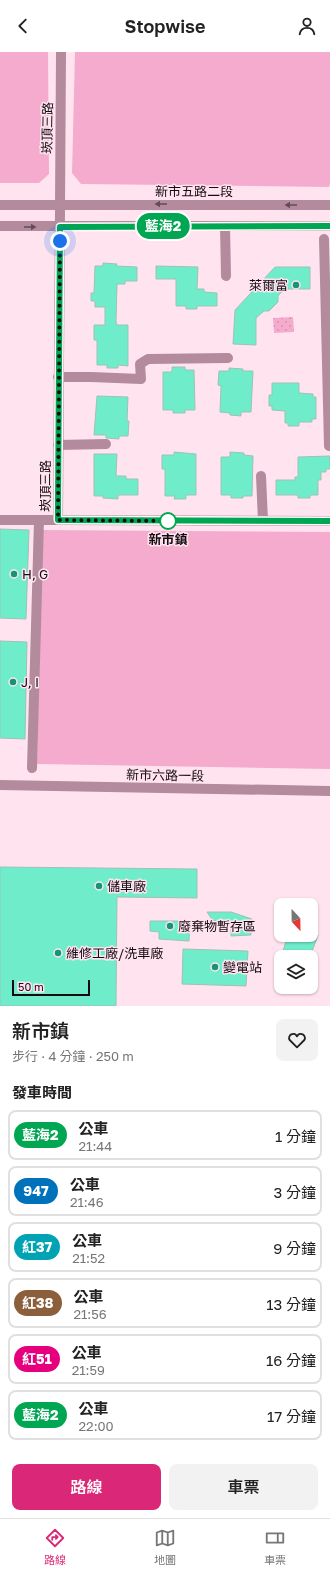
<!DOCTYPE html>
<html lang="zh-TW">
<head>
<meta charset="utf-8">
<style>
	:root { --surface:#fff; --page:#f2f2f2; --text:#222; --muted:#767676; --line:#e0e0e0; --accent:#db2777 }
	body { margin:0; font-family:"Golos Text","Noto Sans TC",sans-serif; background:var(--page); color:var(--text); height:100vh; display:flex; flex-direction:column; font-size:15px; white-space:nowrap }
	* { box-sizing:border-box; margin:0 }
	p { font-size:13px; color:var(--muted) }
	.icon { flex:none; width:22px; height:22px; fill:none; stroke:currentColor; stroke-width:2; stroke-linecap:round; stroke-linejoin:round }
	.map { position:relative; height:954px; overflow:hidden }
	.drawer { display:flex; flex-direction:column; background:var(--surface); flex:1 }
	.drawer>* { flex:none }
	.badge { padding:0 8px; border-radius:13px; font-size:14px; line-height:26px }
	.needle { width:26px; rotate:158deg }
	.buttons { position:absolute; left:274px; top:846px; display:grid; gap:8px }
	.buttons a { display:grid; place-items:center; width:44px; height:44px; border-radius:8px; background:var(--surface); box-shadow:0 1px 3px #0004; font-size:20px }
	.scale { position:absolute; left:12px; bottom:10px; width:78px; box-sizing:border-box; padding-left:4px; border:2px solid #160b10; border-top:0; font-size:11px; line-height:14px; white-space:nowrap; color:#160b10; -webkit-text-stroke:3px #ffe4f0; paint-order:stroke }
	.you { position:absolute; width:20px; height:20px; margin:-10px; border:3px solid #fff; border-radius:50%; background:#1a73e8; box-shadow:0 0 0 6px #1a73e833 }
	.map>.badge { position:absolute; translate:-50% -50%; box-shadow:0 0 0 2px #fff }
	h2 { padding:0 12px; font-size:15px; line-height:36px }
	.round { display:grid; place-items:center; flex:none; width:42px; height:42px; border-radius:8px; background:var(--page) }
	.overview { display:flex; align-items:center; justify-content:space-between; height:68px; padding:0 12px }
	h1 { font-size:19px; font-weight:600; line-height:30px }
	.action { display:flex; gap:8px; margin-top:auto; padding:8px 12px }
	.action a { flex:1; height:46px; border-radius:8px; background:var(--accent); color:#fff; font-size:16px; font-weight:600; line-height:46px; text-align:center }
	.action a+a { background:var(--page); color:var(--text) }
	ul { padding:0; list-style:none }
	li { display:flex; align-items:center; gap:12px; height:50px; margin:0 8px 6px; padding:0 4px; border:2px solid var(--line); border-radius:8px }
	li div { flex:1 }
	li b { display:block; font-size:15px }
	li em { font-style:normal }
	li .badge { min-width:44px; font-weight:700; text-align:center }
	header { display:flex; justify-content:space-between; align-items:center; height:52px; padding:0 12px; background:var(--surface); font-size:18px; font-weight:600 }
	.tab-bar { display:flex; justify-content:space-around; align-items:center; height:56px; border-top:1px solid var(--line); background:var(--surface); font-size:11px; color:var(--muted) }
	.tab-bar a { display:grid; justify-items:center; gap:2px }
	.tab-bar .current { color:var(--accent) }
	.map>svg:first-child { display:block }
</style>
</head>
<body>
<header><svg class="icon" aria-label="back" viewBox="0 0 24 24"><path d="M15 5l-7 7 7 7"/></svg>Stopwise<svg class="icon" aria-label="person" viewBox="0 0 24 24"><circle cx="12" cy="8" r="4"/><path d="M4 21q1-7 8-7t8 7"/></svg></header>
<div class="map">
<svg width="330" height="954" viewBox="0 0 330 954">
	<defs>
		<pattern id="park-dots" width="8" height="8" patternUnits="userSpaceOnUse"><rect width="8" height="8" fill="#f5abce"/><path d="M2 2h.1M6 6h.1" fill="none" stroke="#d192b0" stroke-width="1.8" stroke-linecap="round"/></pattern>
	</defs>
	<rect width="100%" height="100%" fill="#ffe4f0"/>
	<path fill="#f5abce" d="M0 0H48L49 122 39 131H0Z
		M75 0H330V132L329 135 81 132 72 121Z
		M42 478 330 480V717L37 712Z"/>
	<path fill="url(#park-dots)" d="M293 265 294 280 274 281 273 266Z"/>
	<path fill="#6fedcb" stroke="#9dc1b5" d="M103 211 117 212 116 214 137 215V229H125V232H117L116 270 117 273H128V314L118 313V316H107V313H97V288H94V273H105V255H95V249H91V241H94L95 214H103Z
		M156 214 198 215 197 237H204V240L217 241V254H197V257H186V254H176V227H156Z
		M275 215H310V237H284L278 244V250L269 259H264L256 266V293L233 292 235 258Z
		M172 315H185V318H194L195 358H185V361H173V358H163V320H172Z
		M229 316 243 317V319H253L251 360H241V364L230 363V361L220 360 221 334 218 333 219 319H229Z
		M272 331H299V341L313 342V345H316V367H312V370H299V374H288V371H285V359L272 358V354H269V343H272Z
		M97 344 128 345 127 369H129L128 384H119V387L106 386V383H94Z
		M174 400 196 402V443H186V447H174L175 444H165V417H162V403H174Z
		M230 400 244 401V403L253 404 252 444H243V446H231V443H221V405H230Z
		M94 402H117L116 424H126V427H138V443H118V447L103 446V444H94Z
		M330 404V417H326V420H321V428H318V443H310V446H298V443H276V428H295V425H298V405Z
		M0 477 29 478 26 567 0 566Z
		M0 589 27 590 25 687 0 686Z
		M0 815 197 817V846L117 845 116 954H0Z
		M207 860H231L252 867 250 868 251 883 231 884V869H213Z
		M150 869H190L189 889 159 887V880L150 879Z
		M288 883H318L310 905H281Z
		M183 897 248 899 246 934 182 932Z"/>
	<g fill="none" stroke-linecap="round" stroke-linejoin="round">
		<path stroke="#b38b9d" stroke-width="10" d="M61 0 58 468 330 469
			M0 153H330
			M0 174H330
			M225 174 226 224
			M324 187 329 394H330
			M58 325H91L141 327 140 312 148 307 228 306
			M58 393 106 392
			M261 424 263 469
			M0 468H58
			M32 716 39 468
			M0 733 330 739"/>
	</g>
	<defs><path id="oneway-solid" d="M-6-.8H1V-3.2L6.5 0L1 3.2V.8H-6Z"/></defs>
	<g fill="#644b56">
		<use href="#oneway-solid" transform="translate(161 152) rotate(-180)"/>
		<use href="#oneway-solid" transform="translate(291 153) rotate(-180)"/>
		<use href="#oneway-solid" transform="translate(30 175)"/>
	</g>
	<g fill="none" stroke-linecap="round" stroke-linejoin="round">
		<g stroke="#fff" stroke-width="9">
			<path id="line" d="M330 174 60 175 58 453V468L330 469"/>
		</g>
		<use href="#line" stroke="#00a651" stroke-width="6"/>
		<path stroke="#160b10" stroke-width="4" stroke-dasharray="0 7.2" d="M60 189 58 468 168 469"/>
	</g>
	<g fill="#199378" stroke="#ffe4f0" stroke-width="1.5">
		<circle cx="296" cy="233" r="4"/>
		<circle cx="14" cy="522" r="4"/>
		<circle cx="13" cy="630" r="4"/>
		<circle cx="99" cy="834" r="4"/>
		<circle cx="170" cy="874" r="4"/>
		<circle cx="58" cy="901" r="4"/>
		<circle cx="215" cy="915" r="4"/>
	</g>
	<circle fill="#fff" stroke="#00a651" stroke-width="2" cx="168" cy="469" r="8"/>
	<g text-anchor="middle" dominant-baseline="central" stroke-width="3" stroke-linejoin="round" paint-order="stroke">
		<g font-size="13" fill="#160b10" stroke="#ffe4f0">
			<text transform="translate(47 76) rotate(-89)">崁頂三路</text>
			<text x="194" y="139">新市五路二段</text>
			<text transform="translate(45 434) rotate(-90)">崁頂三路</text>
			<text transform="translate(165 723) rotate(1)">新市六路一段</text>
		</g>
		<g font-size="13" fill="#160b10" stroke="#ffe4f0" text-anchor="start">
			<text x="288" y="233" text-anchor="end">萊爾富</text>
			<text x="22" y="522">H, G</text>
			<text x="21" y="630">J, I</text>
			<text x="107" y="834">儲車廠</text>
			<text x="178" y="874">廢棄物暫存區</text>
			<text x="66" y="901">維修工廠/洗車廠</text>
			<text x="223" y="915">變電站</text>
		</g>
		<g font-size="13" font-weight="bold" fill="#160b10" stroke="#ffe4f0">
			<text x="168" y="487">新市鎮</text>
		</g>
	</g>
</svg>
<div class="buttons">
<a><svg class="needle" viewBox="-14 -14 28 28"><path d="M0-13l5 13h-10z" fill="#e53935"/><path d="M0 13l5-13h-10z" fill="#767676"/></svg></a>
<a><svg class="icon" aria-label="layers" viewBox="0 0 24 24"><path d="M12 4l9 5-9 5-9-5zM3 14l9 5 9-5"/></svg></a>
</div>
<div class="scale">50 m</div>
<div class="you" style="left:60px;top:189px"></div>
<b class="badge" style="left:163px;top:174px;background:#00a651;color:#fff">藍海2</b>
</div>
<section class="drawer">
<div class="overview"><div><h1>新市鎮</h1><p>步行 · 4 分鐘 · 250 m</p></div><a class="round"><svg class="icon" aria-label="heart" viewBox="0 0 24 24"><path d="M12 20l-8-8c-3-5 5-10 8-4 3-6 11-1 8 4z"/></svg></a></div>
<h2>發車時間</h2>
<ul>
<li><span class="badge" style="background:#00a651;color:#fff">藍海2</span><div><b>公車</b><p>21:44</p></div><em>1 分鐘</em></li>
<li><span class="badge" style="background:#0072bc;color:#fff">947</span><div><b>公車</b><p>21:46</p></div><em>3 分鐘</em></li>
<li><span class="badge" style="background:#00a3b4;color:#fff">紅37</span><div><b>公車</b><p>21:52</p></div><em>9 分鐘</em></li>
<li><span class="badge" style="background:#8b5e3c;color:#fff">紅38</span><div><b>公車</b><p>21:56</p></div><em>13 分鐘</em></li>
<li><span class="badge" style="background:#e6007e;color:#fff">紅51</span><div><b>公車</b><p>21:59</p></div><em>16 分鐘</em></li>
<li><span class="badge" style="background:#00a651;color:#fff">藍海2</span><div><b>公車</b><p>22:00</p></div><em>17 分鐘</em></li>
</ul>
<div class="action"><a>路線</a><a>車票</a></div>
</section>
<nav class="tab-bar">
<a class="current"><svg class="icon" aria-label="directions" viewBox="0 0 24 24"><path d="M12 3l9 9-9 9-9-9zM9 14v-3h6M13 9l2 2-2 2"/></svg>路線</a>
<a><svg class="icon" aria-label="map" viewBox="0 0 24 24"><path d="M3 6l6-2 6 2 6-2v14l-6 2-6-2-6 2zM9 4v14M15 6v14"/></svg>地圖</a>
<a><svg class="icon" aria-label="tickets" viewBox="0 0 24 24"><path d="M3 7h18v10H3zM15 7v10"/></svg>車票</a>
</nav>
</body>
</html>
